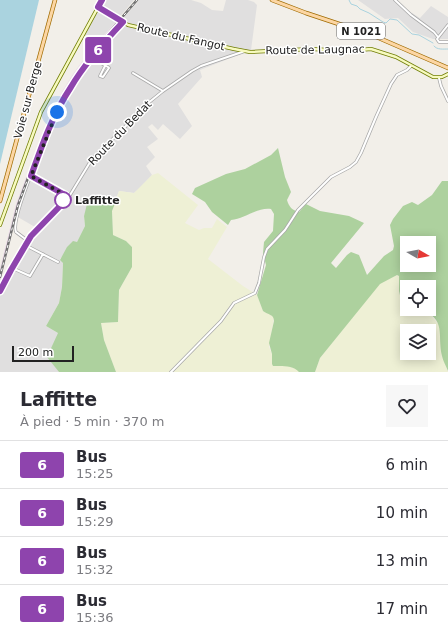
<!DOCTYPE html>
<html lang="fr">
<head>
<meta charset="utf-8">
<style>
	:root { --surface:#fff; --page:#f7f7f7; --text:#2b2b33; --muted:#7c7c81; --line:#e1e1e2 }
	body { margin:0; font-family:"DejaVu Sans",sans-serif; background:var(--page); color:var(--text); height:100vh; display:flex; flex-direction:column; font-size:15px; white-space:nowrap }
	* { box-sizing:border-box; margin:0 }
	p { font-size:13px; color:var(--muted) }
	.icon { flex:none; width:22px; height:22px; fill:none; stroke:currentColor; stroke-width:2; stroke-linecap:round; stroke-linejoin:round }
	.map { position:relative; height:372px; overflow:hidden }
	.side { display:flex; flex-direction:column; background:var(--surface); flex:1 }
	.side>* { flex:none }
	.badge { padding:0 8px; border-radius:3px; font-size:14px; line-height:26px }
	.needle { width:26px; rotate:99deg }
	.tools { position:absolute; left:400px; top:236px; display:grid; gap:8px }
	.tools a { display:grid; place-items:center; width:36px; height:36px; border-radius:0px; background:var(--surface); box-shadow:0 2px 10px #0003; font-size:20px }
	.scale { position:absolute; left:12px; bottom:10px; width:62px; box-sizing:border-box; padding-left:4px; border:2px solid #222; border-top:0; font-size:11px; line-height:14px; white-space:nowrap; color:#222; -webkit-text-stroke:3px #fff; paint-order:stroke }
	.you { position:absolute; width:20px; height:20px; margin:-10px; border:3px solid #fff; border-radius:50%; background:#1a73e8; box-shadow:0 0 0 6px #1a73e833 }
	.map>.badge { position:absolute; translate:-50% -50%; box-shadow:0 0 0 2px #fff }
	.round { display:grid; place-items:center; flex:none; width:42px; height:42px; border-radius:0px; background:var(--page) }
	.overview { display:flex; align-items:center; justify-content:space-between; height:68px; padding:0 20px }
	h1 { font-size:19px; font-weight:700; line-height:30px }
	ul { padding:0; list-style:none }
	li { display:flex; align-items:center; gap:12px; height:48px; padding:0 20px; border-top:1px solid var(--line) }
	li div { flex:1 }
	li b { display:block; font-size:15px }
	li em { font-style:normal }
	li .badge { min-width:44px; font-weight:700; text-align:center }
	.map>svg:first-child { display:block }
</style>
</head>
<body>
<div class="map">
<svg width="448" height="372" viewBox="0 0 448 372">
	<rect width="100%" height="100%" fill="#f2efe9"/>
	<path fill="#e0dfdf" d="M104 0H134L94 47 82 39Z
		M139 0H191L201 3 212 10 223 11 226 0H248L254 2 257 5 251 50 200 70 202 77 178 104 192 126 180 139 163 124 158 130 152 124 148 127 158 139 147 147 155 157 146 166 152 175 139 189 134 193 119 191 115 202 89 205 84 216 85 226 77 242 60 259 63 263 62 287 59 303 46 326 58 333 55 366 59 372H0V286L19 250 35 227 16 216 41 144 57 108 78 74 88 60Z
		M358 0H397L407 10 420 18 431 6 448 17V39H433L413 32 398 18 385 19Z"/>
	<path fill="#ebdbe8" d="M117 20 120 22 88 60 69 86 47 130 16 216 0 283V268L16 204 46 125 62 92 73 74 81 63Z"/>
	<path fill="#eef0d5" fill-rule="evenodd" d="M158 173 198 205 185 223 199 230 204 228H212L217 219 227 227 208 259 243 286 257 295 263 311 272 315 274 318 269 347 272 354 273 366 285 365 297 369 299 372H116L104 340 101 323 118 322 119 290 132 267V247L126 241 113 235 112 211 119 191 134 193 152 175Z
		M397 275 399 276V291L402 304 407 305V309H420L429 313 440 326 442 356 448 372H315L320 358 380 283ZM407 331H429V353H407Z"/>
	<path fill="#add19e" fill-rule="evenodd" d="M278 148 285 177 291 192 287 200C289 207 292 210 299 212L306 204 320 211 349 216 364 223 331 263 336 268 347 255 351 252 359 255 367 275 384 256 393 250 394 246 390 225 393 219 403 206 412 202 418 205 432 195 442 181H448V371C446 366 443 361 442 356 437 334 447 319 420 309H429V287H407V305L402 304 399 291V276L397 275 380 284 320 358 315 372H299C293 365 282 366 273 366L272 364V354L269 343 274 321C274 314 268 315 263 311L257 295 266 265 263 253 264 242 273 231 274 214 271 209C257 207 245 219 231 220L228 225 212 212 205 202 192 194 195 188 226 174 245 169 271 155ZM407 243H429V265H407Z
		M116 201 112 211 113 235 126 241 132 247V267L119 290 118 322 101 323 104 340 116 372H59L47 357 58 333 46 326 59 303 62 287 63 263 60 260 67 247 73 241 77 242 85 226 84 216 87 204Z"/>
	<path fill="#aad3df" d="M0 0H39L0 164Z"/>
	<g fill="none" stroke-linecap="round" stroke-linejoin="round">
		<path stroke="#aad3df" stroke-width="1" d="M349 0 351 4 357 6 360 9 369 13 383 22 386 23 390 19 397 20 412 34 419 35 433 43
			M434 46C437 50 443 49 448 49"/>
		<g stroke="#a9a9a9" stroke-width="3.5">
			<path id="street" d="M395 0 411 15 434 32 438 37
				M448 25 437 39 439 42H448
				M92 58 108 67 109 68 103 77 100 76 105 66
				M133 73 163 91
				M439 78 441 86 448 101
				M31 176 65 195 62 200 63 203
				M28 241 16 232C9 217 60 104 71 86 85 63 104 41 123 22
				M25 245 58 262
				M12 268 30 276 43 254
				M0 291 12 268 35 231 70 195 92 159 124 128 142 108 163 91 192 71 201 66 245 51
				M171 372 221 321 234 303 255 293 259 283 264 257 267 249 285 230 298 210 331 177 350 167 356 162 361 153 376 117 391 84 397 75 407 70 411 66"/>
		</g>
		<g stroke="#707d05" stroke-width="4">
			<path id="secondary" d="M98 7 128 25 234 49 250 52 311 49 348 51 371 49 396 57 433 77H442L448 74
				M0 225 41 112 102 0"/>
		</g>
		<g stroke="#a06b00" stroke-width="4.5">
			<path id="primary" d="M272 0 306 13 372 35 448 68
				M0 201 55 0"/>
		</g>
		<use href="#street" stroke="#fff" stroke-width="2"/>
		<use href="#secondary" stroke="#f7fabf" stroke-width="2.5"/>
		<use href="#primary" stroke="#fcd6a4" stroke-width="3"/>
		<g stroke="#707070" stroke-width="2.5">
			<path id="rail" d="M0 277 18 205 44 135 56 108 71 82 88 57 137 0"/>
		</g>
		<use href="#rail" stroke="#fff" stroke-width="1" stroke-dasharray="3" stroke-linecap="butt"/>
	</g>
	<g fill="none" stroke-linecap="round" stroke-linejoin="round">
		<g stroke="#fff" stroke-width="9">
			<path id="line" d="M0 291 11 270 31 236 63 203 62 202 65 195 31 176C42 145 53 114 71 87 85 63 104 42 123 22L98 7 102 0"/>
		</g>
		<use href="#line" stroke="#8e44ad" stroke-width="6"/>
		<path stroke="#222" stroke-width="4" stroke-dasharray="0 7.2" d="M57 112 31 176 65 195 63 200"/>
	</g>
	<circle fill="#fff" stroke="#8e44ad" stroke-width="2" cx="63" cy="200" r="8"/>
	<g text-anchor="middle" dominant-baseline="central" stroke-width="3" stroke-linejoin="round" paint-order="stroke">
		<rect fill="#fff" stroke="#646464" stroke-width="1" x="337" y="23" width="48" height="16" rx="3"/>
		<g font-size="10" font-weight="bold" fill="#222">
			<text x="361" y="31">N 1021</text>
		</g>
		<g font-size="11" fill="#222" stroke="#fff">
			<text transform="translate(181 37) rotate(13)">Route du Fangot</text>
			<text transform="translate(315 50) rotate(-1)">Route de Laugnac</text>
			<text transform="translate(28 100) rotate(-75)">Voie sur Berge</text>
			<text transform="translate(120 133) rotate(-46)">Route du Bedat</text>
		</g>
		<g font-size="11" font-weight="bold" fill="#222" stroke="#fff" text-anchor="start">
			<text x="75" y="200">Laffitte</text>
		</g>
	</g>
</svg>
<div class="tools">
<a><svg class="needle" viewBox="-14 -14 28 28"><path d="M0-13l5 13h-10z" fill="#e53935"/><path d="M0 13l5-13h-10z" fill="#7c7c81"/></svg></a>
<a><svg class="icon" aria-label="locate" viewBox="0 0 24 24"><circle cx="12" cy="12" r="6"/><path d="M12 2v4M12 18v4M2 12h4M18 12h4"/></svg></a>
<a><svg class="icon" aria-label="layers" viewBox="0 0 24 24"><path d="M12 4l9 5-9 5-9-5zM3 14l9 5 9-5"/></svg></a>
</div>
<div class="scale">200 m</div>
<div class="you" style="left:57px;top:112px"></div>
<b class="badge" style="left:98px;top:50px;background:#8e44ad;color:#fff">6</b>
</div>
<section class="side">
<div class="overview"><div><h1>Laffitte</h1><p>À pied · 5 min · 370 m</p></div><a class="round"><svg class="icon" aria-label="heart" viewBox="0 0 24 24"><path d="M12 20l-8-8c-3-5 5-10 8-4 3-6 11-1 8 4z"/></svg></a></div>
<ul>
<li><span class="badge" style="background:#8e44ad;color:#fff">6</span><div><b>Bus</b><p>15:25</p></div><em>6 min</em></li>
<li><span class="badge" style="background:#8e44ad;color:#fff">6</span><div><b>Bus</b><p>15:29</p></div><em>10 min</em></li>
<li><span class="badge" style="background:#8e44ad;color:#fff">6</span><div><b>Bus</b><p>15:32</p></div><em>13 min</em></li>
<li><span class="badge" style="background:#8e44ad;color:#fff">6</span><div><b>Bus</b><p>15:36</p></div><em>17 min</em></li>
</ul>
</section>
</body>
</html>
